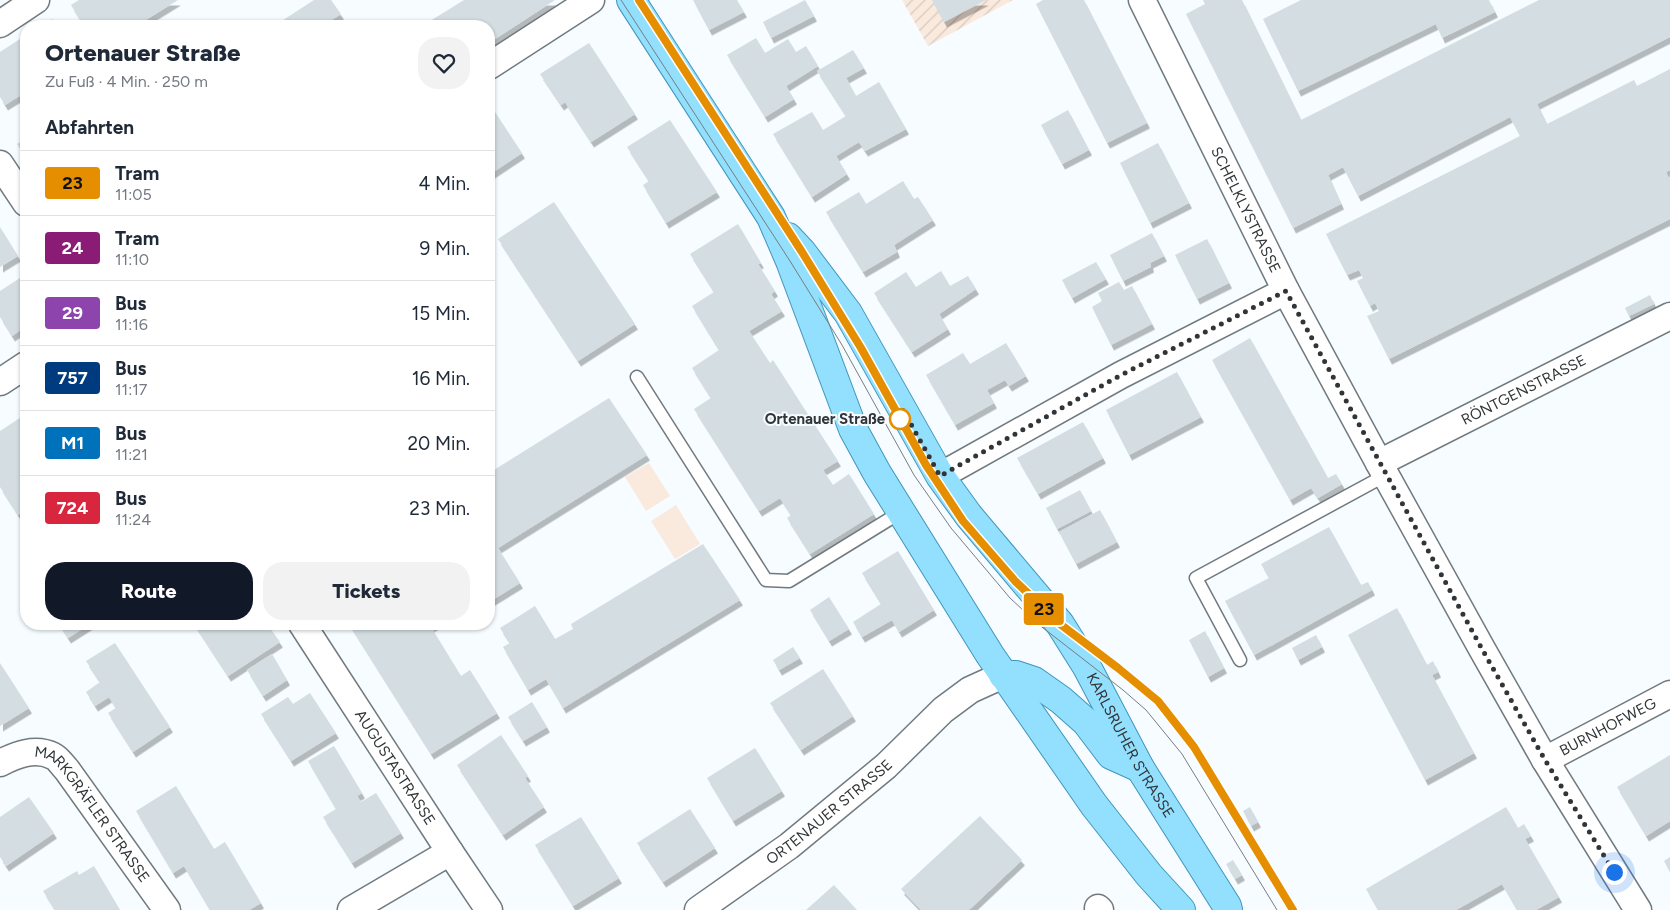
<!DOCTYPE html>
<html lang="de">
<head>
<meta charset="utf-8">
<style>
	:root { --surface:#fff; --page:#f2f2f3; --text:#1f2937; --muted:#747a83; --line:#e0e1e3; --accent:#111827 }
	body { margin:0; font-family:Figtree,sans-serif; background:var(--page); color:var(--text); height:100vh; display:flex; flex-direction:column; font-size:19px; white-space:nowrap }
	* { box-sizing:border-box; margin:0 }
	p { font-size:16px; color:var(--muted) }
	.icon { flex:none; width:28px; height:28px; fill:none; stroke:currentColor; stroke-width:2; stroke-linecap:round; stroke-linejoin:round }
	.map { position:relative; flex:1; overflow:hidden }
	.sheet { position:absolute; left:20px; top:20px; width:475px; height:610px; display:flex; flex-direction:column; background:var(--surface); border-radius:20px; box-shadow:0 1px 4px #0004 }
	.sheet>* { flex:none }
	.badge { padding:0 10px; border-radius:4px; font-size:18px; line-height:32px }
	.you { position:absolute; width:25px; height:25px; margin:-12px; border:4px solid #fff; border-radius:50%; background:#1a73e8; box-shadow:0 0 0 8px #1a73e833 }
	.map>.badge { position:absolute; translate:-50% -50%; box-shadow:0 0 0 2px #fff }
	h2 { padding:0 25px; font-size:19px; line-height:45px }
	.round { display:grid; place-items:center; flex:none; width:52px; height:52px; border-radius:20px; background:var(--page) }
	.overview { display:flex; align-items:center; justify-content:space-between; height:85px; padding:0 25px }
	h1 { font-size:24px; font-weight:800; line-height:38px }
	.button { display:flex; gap:10px; margin-top:auto; padding:10px 25px }
	.button a { flex:1; height:58px; border-radius:20px; background:var(--accent); color:#fff; font-size:20px; font-weight:800; line-height:58px; text-align:center }
	.button a+a { background:var(--page); color:var(--text) }
	ul { padding:0; list-style:none }
	li { display:flex; align-items:center; gap:15px; height:65px; padding:0 25px; border-top:1px solid var(--line) }
	li div { flex:1 }
	li b { display:block; font-size:19px }
	li em { font-style:normal }
	li .badge { min-width:55px; font-weight:700; text-align:center }
	.map>svg:first-child { display:block }
</style>
</head>
<body>
<div class="map">
<svg width="1670" height="910" viewBox="0 0 1670 910">
	<defs>
		<pattern id="garden-furrows" width="10" height="10" patternUnits="userSpaceOnUse" patternTransform="scale(1.25)"><rect width="10" height="10" fill="#faeade"/><path d="M-1 1l2-2M0 10L10 0M9 11l2-2" fill="none" stroke="#d7c9bf"/></pattern>
		<filter id="shadow"><feDropShadow dx="3" dy="5.5" stdDeviation="0" flood-color="#0004"/></filter>
	</defs>
	<rect width="100%" height="100%" fill="#f6fcff"/>
	<path fill="#faeade" d="M649 463 670 496 646 511 625 477Z
		M676 505 700 544 675 559 651 521Z"/>
	<path fill="url(#garden-furrows)" d="M902 0H1013L928 46Z"/>
	<path fill="#d4dde2" filter="url(#shadow)" d="M79 0H178L136 26H84L71 5Z
		M314 0H331L341 14 322 26H274Z
		M464 0H555L489 43V26H422Z
		M693 0H737L744 12 709 30Z
		M805 0 814 16 771 38 763 22Z
		M932 0H986L944 22Z
		M1043 0H1084L1147 123 1107 143 1036 4Z
		M1203 0H1242L1301 120 1539 0H1670V37L1537 104 1547 124 1634 80 1637 86 1670 69V170L1666 172 1670 181V219L1389 359 1367 316 1379 311 1375 303 1370 306 1357 281 1363 278 1359 270 1347 275 1326 234 1520 136 1510 117 1358 196 1343 167 1328 175 1341 204 1293 228 1186 14 1205 4Z
		M1301 0H1489L1495 12 1442 38 1436 24 1298 91 1263 19Z
		M52 19 57 26H40Z
		M26 35V92L5 105 0 97V52Z
		M756 38 765 53 788 39 796 52 806 46 818 66 786 86 794 99 765 117 727 55Z
		M589 43 635 114 591 142 565 102 561 105 540 74Z
		M853 50 864 68 846 78 856 96 879 82 906 129 865 151 859 142 836 156 847 174 812 197 773 134 812 112 823 130 846 116 817 71Z
		M491 106 522 153 489 175V107Z
		M1068 110 1089 150 1062 164 1041 125Z
		M670 120 717 192 666 223 643 185 649 181 627 147Z
		M26 138V159L17 144Z
		M1158 143 1189 203 1150 223 1120 163Z
		M903 181 914 199 918 197 933 220 894 245 897 252 863 272 826 212 859 192 866 204Z
		M554 202 635 324 578 361 498 239Z
		M738 224 761 263 758 264 775 291 771 294 782 311 749 331 770 363 773 360 838 461 823 470 833 485 849 474 874 514 810 554 787 518 791 515 780 498 759 511 694 409 711 398 692 368 719 350 692 306 714 292 690 254Z
		M0 227 18 256 0 267Z
		M1152 233 1164 256 1150 263 1151 267 1123 281 1110 255Z
		M1207 239 1229 283 1197 299 1175 255Z
		M1096 262 1106 279 1072 298 1062 280Z
		M941 271 950 286 968 276 976 289 939 314 948 329 912 352 874 293 906 272 916 287Z
		M26 274V326L12 336 0 317V291Z
		M1119 282 1124 290 1132 286 1152 324 1111 345 1092 307 1102 301 1098 293Z
		M1650 295 1654 304 1629 316 1625 308Z
		M1250 338 1328 478 1336 474 1342 484 1318 498 1311 488 1290 500 1212 360Z
		M1006 343 1026 376 1009 386 1005 380 987 390 994 403 955 425 926 375 963 353 970 364Z
		M1177 372 1201 417 1129 455 1106 410Z
		M609 398 647 455 498 548 520 583 489 602V473Z
		M26 414V466L24 467 26 471V509L18 515 0 487V431Z
		M1083 422 1103 458 1038 494 1017 458Z
		M1080 490 1091 511 1057 529 1046 508Z
		M1100 510 1117 542 1076 564 1059 532Z
		M1329 527 1361 585 1368 582 1372 590 1254 655 1225 601 1269 578 1261 564Z
		M703 544 740 600 563 708 546 679 528 690 503 647 510 643 500 628 535 606 555 639 573 629 571 624Z
		M898 551 934 610 899 632 892 620 862 637 853 622 881 604 862 573Z
		M829 597 849 629 829 641 810 610Z
		M1397 608 1427 665 1433 661 1438 672 1432 675 1474 753 1425 780 1348 635Z
		M59 624H90L68 638Z
		M194 624H267L280 642 228 676Z
		M349 624H436L431 627 461 676 470 670 497 713 431 754Z
		M1205 631 1224 668 1208 677 1189 640Z
		M1316 635 1322 647 1298 660 1292 648Z
		M115 643 170 727 133 752 108 713 116 708 109 697 95 706 86 692 100 682 86 661Z
		M793 647 800 658 779 670 773 660Z
		M272 654 287 680 263 696 247 670Z
		M0 663 29 708 0 726Z
		M823 669 853 716 801 750 770 703Z
		M310 693 336 733 291 761 261 714 288 697 293 704Z
		M532 702 547 727 523 741 508 717Z
		M501 735 528 776 525 778 544 807 503 835 457 765Z
		M334 746 362 793 357 796 361 802 376 793 401 833 352 863 323 817 336 809 308 761Z
		M755 748 782 791 733 821 707 778Z
		M1670 755V821L1646 836 1617 787Z
		M176 786 214 849 225 842 261 903 249 910H210L184 866 173 873 136 811Z
		M29 797 54 833 6 866 0 857V817Z
		M1250 807 1258 822 1251 826 1243 811Z
		M1506 807 1518 828 1524 824 1531 836 1525 839 1559 897 1536 910H1517L1502 884 1456 910H1378L1366 889Z
		M690 809 715 848 663 882 637 843Z
		M980 816 1022 860 969 910H921L901 889Z
		M581 817 619 878 573 906 535 845Z
		M1670 857V872L1664 861Z
		M1233 860 1242 875 1235 879 1226 864Z
		M94 866 120 910H55L43 891 77 871 79 875Z
		M834 885 857 910H806Z"/>
	<g fill="none" stroke-linecap="round" stroke-linejoin="round">
		<g stroke="#717a7e" stroke-width="15">
			<path id="service" d="M637 377 766 580 789 581 901 512
				M1240 660 1196 578 1386 475"/>
		</g>
		<g stroke="#717a7e" stroke-width="29">
			<g id="minor">
				<path id="s1" d="M1142 0 1286 291 1379 463 1482 649 1545 760 1638 910"/>
				<path d="M0 24 36 0"/>
				<path d="M489 66 591 0"/>
				<path d="M0 164 26 203"/>
				<path d="M0 382 26 365"/>
				<path id="s2" d="M1379 463 1670 316"/>
				<path d="M940 476 1121 375 1286 291"/>
				<path id="s3" d="M302 624 450 852 489 910"/>
				<path id="s4" d="M1545 760 1670 694"/>
				<path id="s5" d="M0 763C16 755 35 747 53 756 58 758 63 766 67 770L167 910"/>
				<path d="M1098 908 1100 910"/>
				<path d="M351 910 450 852"/>
				<path id="s6" d="M698 910 789 846 886 766 943 710 970 690 1003 675"/>
			</g>
		</g>
		<g stroke="#4296b8" stroke-width="30">
			<g id="primary">
				<path d="M631 0 771 217 790 261 853 429 877 473 990 655 1094 805 1149 875 1181 910"/>
				<path id="s7" d="M788 237 802 252 848 313 940 476 969 516 1060 624 1087 667 1140 768 1227 906 1228 910"/>
				<path d="M1003 675H1016L1034 681 1061 700 1086 722 1111 755 1140 768"/>
			</g>
		</g>
		<use href="#service" stroke="#fff" stroke-width="12"/>
		<use href="#minor" stroke="#fff" stroke-width="26"/>
		<use href="#primary" stroke="#92dffe" stroke-width="28"/>
		<path stroke="#797d7f" stroke-width="1" d="M621 0 790 261 842 345 914 475 951 528 1010 598 1038 624 1123 690 1146 710 1182 754 1277 910
			M639 0 802 252 861 348 926 465 963 521 1015 581 1060 624 1118 668 1158 701 1194 747 1293 910"/>
	</g>
	<g fill="none" stroke-linecap="round" stroke-linejoin="round">
		<g stroke="#fff" stroke-width="11">
			<path id="line" d="M639 0 802 252 861 348 926 465 963 521 1015 581 1060 624 1118 668 1158 701 1194 747 1293 910"/>
		</g>
		<use href="#line" stroke="#e48e00" stroke-width="8"/>
		<path stroke="#323537" stroke-width="5" stroke-dasharray="0 9" d="M900 419 903 410 940 476 1121 375 1286 291 1482 649 1545 760 1614 872"/>
	</g>
	<circle fill="#fff" stroke="#e48e00" stroke-width="2.5" cx="900" cy="419" r="10"/>
	<g text-anchor="middle" dominant-baseline="central" stroke-width="4" stroke-linejoin="round" paint-order="stroke">
		<g font-size="15" fill="#323537" stroke="#f6fcff">
			<text stroke="none"><textPath href="#s1" startOffset="234">SCHELKLYSTRASSE</textPath></text>
			<text stroke="none"><textPath href="#s2" startOffset="162">RÖNTGENSTRASSE</textPath></text>
			<text stroke="none"><textPath href="#s4" startOffset="71">BURNHOFWEG</textPath></text>
			<text stroke="none"><textPath href="#s7" startOffset="615">KARLSRUHER STRASSE</textPath></text>
			<text stroke="none"><textPath href="#s3" startOffset="171">AUGUSTASTRASSE</textPath></text>
			<text stroke="none"><textPath href="#s6" startOffset="164">ORTENAUER STRASSE</textPath></text>
			<text stroke="none"><textPath href="#s5" startOffset="124">MARKGRÄFLER STRASSE</textPath></text>
		</g>
		<g font-size="15" font-weight="bold" fill="#323537" stroke="#f6fcff" text-anchor="end">
			<text x="885" y="419">Ortenauer Straße</text>
		</g>
	</g>
</svg>
<div class="you" style="left:1614px;top:872px"></div>
<b class="badge" style="left:1044px;top:609px;background:#e48e00;color:#111">23</b>
<section class="sheet">
<div class="overview"><div><h1>Ortenauer Straße</h1><p>Zu Fuß · 4 Min. · 250 m</p></div><a class="round"><svg class="icon" aria-label="heart" viewBox="0 0 24 24"><path d="M12 20l-8-8c-3-5 5-10 8-4 3-6 11-1 8 4z"/></svg></a></div>
<h2>Abfahrten</h2>
<ul>
<li><span class="badge" style="background:#e48e00;color:#111">23</span><div><b>Tram</b><p>11:05</p></div><em>4 Min.</em></li>
<li><span class="badge" style="background:#8b1c75;color:#fff">24</span><div><b>Tram</b><p>11:10</p></div><em>9 Min.</em></li>
<li><span class="badge" style="background:#8e44ad;color:#fff">29</span><div><b>Bus</b><p>11:16</p></div><em>15 Min.</em></li>
<li><span class="badge" style="background:#003b80;color:#fff">757</span><div><b>Bus</b><p>11:17</p></div><em>16 Min.</em></li>
<li><span class="badge" style="background:#0072bc;color:#fff">M1</span><div><b>Bus</b><p>11:21</p></div><em>20 Min.</em></li>
<li><span class="badge" style="background:#d7263d;color:#fff">724</span><div><b>Bus</b><p>11:24</p></div><em>23 Min.</em></li>
</ul>
<div class="button"><a>Route</a><a>Tickets</a></div>
</section>
</div>
</body>
</html>
